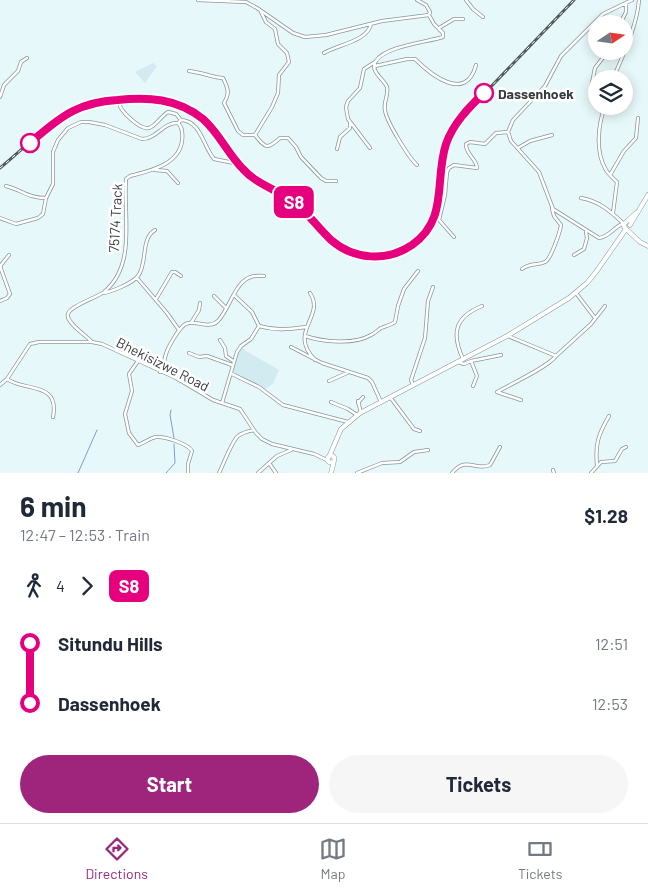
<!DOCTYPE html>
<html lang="en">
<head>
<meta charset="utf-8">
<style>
	:root { --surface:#fff; --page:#f6f6f7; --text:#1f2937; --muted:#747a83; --line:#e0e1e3; --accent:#9f257c }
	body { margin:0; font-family:Barlow,sans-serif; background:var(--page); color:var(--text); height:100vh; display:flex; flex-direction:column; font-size:19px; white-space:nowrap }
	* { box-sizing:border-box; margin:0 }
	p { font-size:16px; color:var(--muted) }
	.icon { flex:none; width:28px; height:28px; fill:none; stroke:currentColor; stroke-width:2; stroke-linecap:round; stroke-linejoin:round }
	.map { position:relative; height:473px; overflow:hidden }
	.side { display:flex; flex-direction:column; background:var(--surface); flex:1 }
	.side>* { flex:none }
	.badge { padding:0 10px; border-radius:8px; font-size:18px; line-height:32px }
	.needle { width:32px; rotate:77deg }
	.controls { position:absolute; left:588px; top:15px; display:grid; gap:10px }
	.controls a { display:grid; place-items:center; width:45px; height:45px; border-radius:50%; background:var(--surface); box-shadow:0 2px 12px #0003; font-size:25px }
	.map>.badge { position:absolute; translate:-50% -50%; box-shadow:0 0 0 2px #fff }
	.legs { display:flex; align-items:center; gap:8px; height:55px; padding:0 20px; font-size:16px }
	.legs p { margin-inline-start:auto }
	.summary { display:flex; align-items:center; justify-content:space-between; height:85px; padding:0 20px }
	h1 { font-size:28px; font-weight:700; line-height:38px }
	.button { display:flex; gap:10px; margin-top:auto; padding:10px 20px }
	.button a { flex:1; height:58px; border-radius:30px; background:var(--accent); color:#fff; font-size:20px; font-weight:700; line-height:58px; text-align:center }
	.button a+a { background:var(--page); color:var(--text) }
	ul { padding:0 20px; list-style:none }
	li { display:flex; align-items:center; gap:18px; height:60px; font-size:19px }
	li i { display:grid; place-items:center; width:8px; height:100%; margin:0 6px; background:currentColor }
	li i::after { content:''; width:12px; height:12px; margin:-6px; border:4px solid; border-radius:50%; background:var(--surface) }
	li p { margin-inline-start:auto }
	li:first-child i { background:linear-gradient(#0000 50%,currentColor 0) }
	li:last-child i { background:linear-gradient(currentColor 50%,#0000 0) }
	.menu { display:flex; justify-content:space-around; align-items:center; height:70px; border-top:1px solid var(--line); background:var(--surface); font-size:14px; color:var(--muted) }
	.menu a { display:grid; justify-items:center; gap:2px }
	.menu .selected { color:var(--accent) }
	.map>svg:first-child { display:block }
</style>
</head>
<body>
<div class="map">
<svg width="648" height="473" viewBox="0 0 648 473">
	<rect width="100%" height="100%" fill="#e7f8fb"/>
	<path fill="#d2ebf0" d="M153 63 157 66 145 83 135 72Z
		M241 348 279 370 273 384 265 389 235 375 233 367 238 352Z"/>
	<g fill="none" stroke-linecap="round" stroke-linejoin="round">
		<path stroke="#7e9cd5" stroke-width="1" d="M171 410 170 415 174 438
			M78 473 97 430
			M166 473 175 463 174 444"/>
		<g stroke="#88979a" stroke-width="4">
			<path id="street" d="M198 0 246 2 257 8 293 33 305 37 326 35 382 21 429 15 430 12 426 5 417 0
				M466 0 473 9 483 17
				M620 24 626 12V3
				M439 28 454 19H463
				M324 53C337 45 368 41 371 24
				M375 66 407 59H415C431 75 466 103 476 65
				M189 71C200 72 215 78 223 78 228 88 230 93 224 103L238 131 243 135H255L272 107 278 93 279 75 289 62 287 53 278 44 275 29 266 22 261 12
				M613 79C623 55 637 26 639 0
				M591 88 595 68 608 51
				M0 97 4 85 18 71 21 62 27 58
				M156 101H124L119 103C120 111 140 130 149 128 156 126 161 116 168 112L176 114 181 120 178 123
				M605 106C598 125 595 152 606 170 609 175 613 178 617 182L613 213
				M181 120C201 121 203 146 214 159L234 163
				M255 135C265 148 267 150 280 138H288L296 147 301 157 321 178 326 181H336
				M370 148 348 119 346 107 348 101 360 88 364 69 375 62
				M518 148 530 141 552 135
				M337 149 340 137 350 128V122
				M417 165C409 158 386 121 385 110 383 102 389 95 387 87 384 79 369 71 376 61 385 46 428 42 443 37V33L434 24 429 15
				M155 170 167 171 178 183
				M610 175 624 151 636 138 638 118
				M6 186C22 190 28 198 46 198
				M581 198C599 201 610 211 623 223
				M0 218 16 224 38 218 43 214 46 198 53 184V152L58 140 68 128 81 122H89L105 125 142 139C157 139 163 122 178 123
				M625 223C615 225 610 237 599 238L553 209 539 172 511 141 508 132 513 120 545 86 561 56 603 14 632 0
				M454 237 439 220 445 195 447 172 449 168 454 165 477 168C477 159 465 154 466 144L470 142 485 144 496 133 508 132
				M574 255 584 249 587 238 586 232
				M522 269C531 262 537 266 545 262 551 259 560 232 561 225L554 216 552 209
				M137 278 167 313 179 330
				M103 293C111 292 133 283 138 276 148 263 140 239 155 230
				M310 293C326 317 287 331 315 360
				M576 293 595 318
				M234 295 252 312 259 326C276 331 290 329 306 327
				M214 296 226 308
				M156 299 172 272H175L181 276
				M0 301 7 298 10 294 1 269V265L9 255
				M191 323 199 310 200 303
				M305 336C323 342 354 345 371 335 375 333 378 330 381 328 386 326 391 325 395 322L398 306 404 289 418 271
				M508 336 556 356 591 324 605 306
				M220 340 225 348 226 356 233 361
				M92 342C87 336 65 322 68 314 70 306 96 298 104 292 137 265 123 215 126 179L130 176C149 171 179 165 182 141 183 134 183 128 178 123
				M291 347 322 363 368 378 372 382 381 402
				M189 353 199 357 207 356 232 365
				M463 359C451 333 455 317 482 306
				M138 361 129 374 132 391 125 414 129 433 138 445C144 443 150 438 156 437 165 436 188 444 192 451L188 464V473
				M471 361 477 376 473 386
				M458 362 464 364 471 361 501 355
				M160 372C164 366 164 360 166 354 168 347 177 332 182 327 191 316 208 331 218 321 234 303 235 272 264 276
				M232 374 259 387 283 405 348 422
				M7 379C25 392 60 381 53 417
				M329 381 347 373
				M0 385 7 379 30 344 39 342H92L102 344 176 378 213 400 240 409 256 433 262 439 272 444 314 454 329 461
				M413 385 411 380 425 338 428 301 433 287
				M390 397 414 429 420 431
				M521 400 497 392C511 384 548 367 556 356
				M358 401 361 413
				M331 402 348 409 357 415
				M222 403 237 352 241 346 251 339 259 326
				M358 403 363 397
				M269 463 276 473
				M597 466C595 444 598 435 609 416
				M553 470 554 473
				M219 473C223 465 232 441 238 436 243 432 249 431 254 430
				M258 473 277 456 291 450
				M357 473 382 463 400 462 414 452 428 450
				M452 473C467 455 475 472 490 465L500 447
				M591 473 601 462 615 461 622 449 626 447"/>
		</g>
		<g stroke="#88979a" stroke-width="5">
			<path id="secondary" d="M636 213 624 224V227L640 242 648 246
				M630 225 648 195
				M327.5 459a3.5 3.5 0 1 1 7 0a3.5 3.5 0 1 1-7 0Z
				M329 457 341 429 360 413 507 336 569 298 587 283 596 272 626 229
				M331 473 334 461"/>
		</g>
		<use href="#street" stroke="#fff" stroke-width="2.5"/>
		<use href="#secondary" stroke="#fff" stroke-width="4"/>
		<g stroke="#525a5c" stroke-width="3">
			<path id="rail" d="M0 168C22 150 46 125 71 112 107 93 169 92 201 118 219 133 228 154 244 170 259 185 279 190 295 203 309 214 318 230 332 241 359 263 397 260 421 236 443 215 438 185 443 158 445 144 451 132 459 120L574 0"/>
		</g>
		<use href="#rail" stroke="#fff" stroke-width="1" stroke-dasharray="4" stroke-linecap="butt"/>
	</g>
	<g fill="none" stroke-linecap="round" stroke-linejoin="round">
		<g stroke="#fff" stroke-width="11">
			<path id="line-1" d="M30 143C44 131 57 119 73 111 87 104 101 101 117 100 148 97 177 98 203 119 219 133 228 154 243 169 257 185 278 190 294 202 308 213 318 228 331 240 354 260 387 262 412 245 449 219 434 181 446 144 453 124 468 108 484 93"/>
		</g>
		<use href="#line-1" stroke="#e6007e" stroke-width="8"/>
	</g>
	<g fill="#fff" stroke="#e6007e" stroke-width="2.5">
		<circle cx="484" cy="93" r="9"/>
		<circle cx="30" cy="143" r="9"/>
	</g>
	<g text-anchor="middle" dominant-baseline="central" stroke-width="5" stroke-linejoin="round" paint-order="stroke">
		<g font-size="14" font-weight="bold" fill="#353c3d" stroke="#fff" text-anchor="start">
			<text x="498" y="93">Dassenhoek</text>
		</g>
		<g font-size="14" fill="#353c3d" stroke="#fff">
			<text transform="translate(115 218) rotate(-87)">75174 Track</text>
			<text transform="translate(163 364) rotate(27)">Bhekisizwe Road</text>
		</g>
	</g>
</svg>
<div class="controls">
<a><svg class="needle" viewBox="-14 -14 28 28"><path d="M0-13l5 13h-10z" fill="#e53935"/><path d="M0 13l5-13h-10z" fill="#747a83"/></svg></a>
<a><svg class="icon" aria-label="layers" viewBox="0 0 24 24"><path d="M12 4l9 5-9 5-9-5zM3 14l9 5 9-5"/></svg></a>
</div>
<b class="badge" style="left:294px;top:202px;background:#e6007e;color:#fff">S8</b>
</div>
<section class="side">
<div class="summary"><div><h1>6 min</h1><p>12:47 – 12:53 · Train</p></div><b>$1.28</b></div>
<div class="legs"><svg class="icon" aria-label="walk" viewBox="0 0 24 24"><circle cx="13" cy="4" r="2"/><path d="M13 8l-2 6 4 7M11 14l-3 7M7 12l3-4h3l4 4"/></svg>4<svg class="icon" aria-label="forward" viewBox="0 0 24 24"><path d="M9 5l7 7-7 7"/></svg><b class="badge" style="background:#e6007e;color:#fff">S8</b></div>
<ul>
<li><i style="color:#e6007e"></i><b>Situndu Hills</b><p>12:51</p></li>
<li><i style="color:#e6007e"></i><b>Dassenhoek</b><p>12:53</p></li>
</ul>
<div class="button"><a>Start</a><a>Tickets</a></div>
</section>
<nav class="menu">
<a class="selected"><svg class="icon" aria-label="directions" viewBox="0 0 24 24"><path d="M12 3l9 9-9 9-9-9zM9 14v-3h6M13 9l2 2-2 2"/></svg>Directions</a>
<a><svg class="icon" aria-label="map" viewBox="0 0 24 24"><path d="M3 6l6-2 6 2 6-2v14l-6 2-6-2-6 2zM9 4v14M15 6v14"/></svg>Map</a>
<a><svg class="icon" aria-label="tickets" viewBox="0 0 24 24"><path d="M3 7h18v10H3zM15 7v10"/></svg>Tickets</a>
</nav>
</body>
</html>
